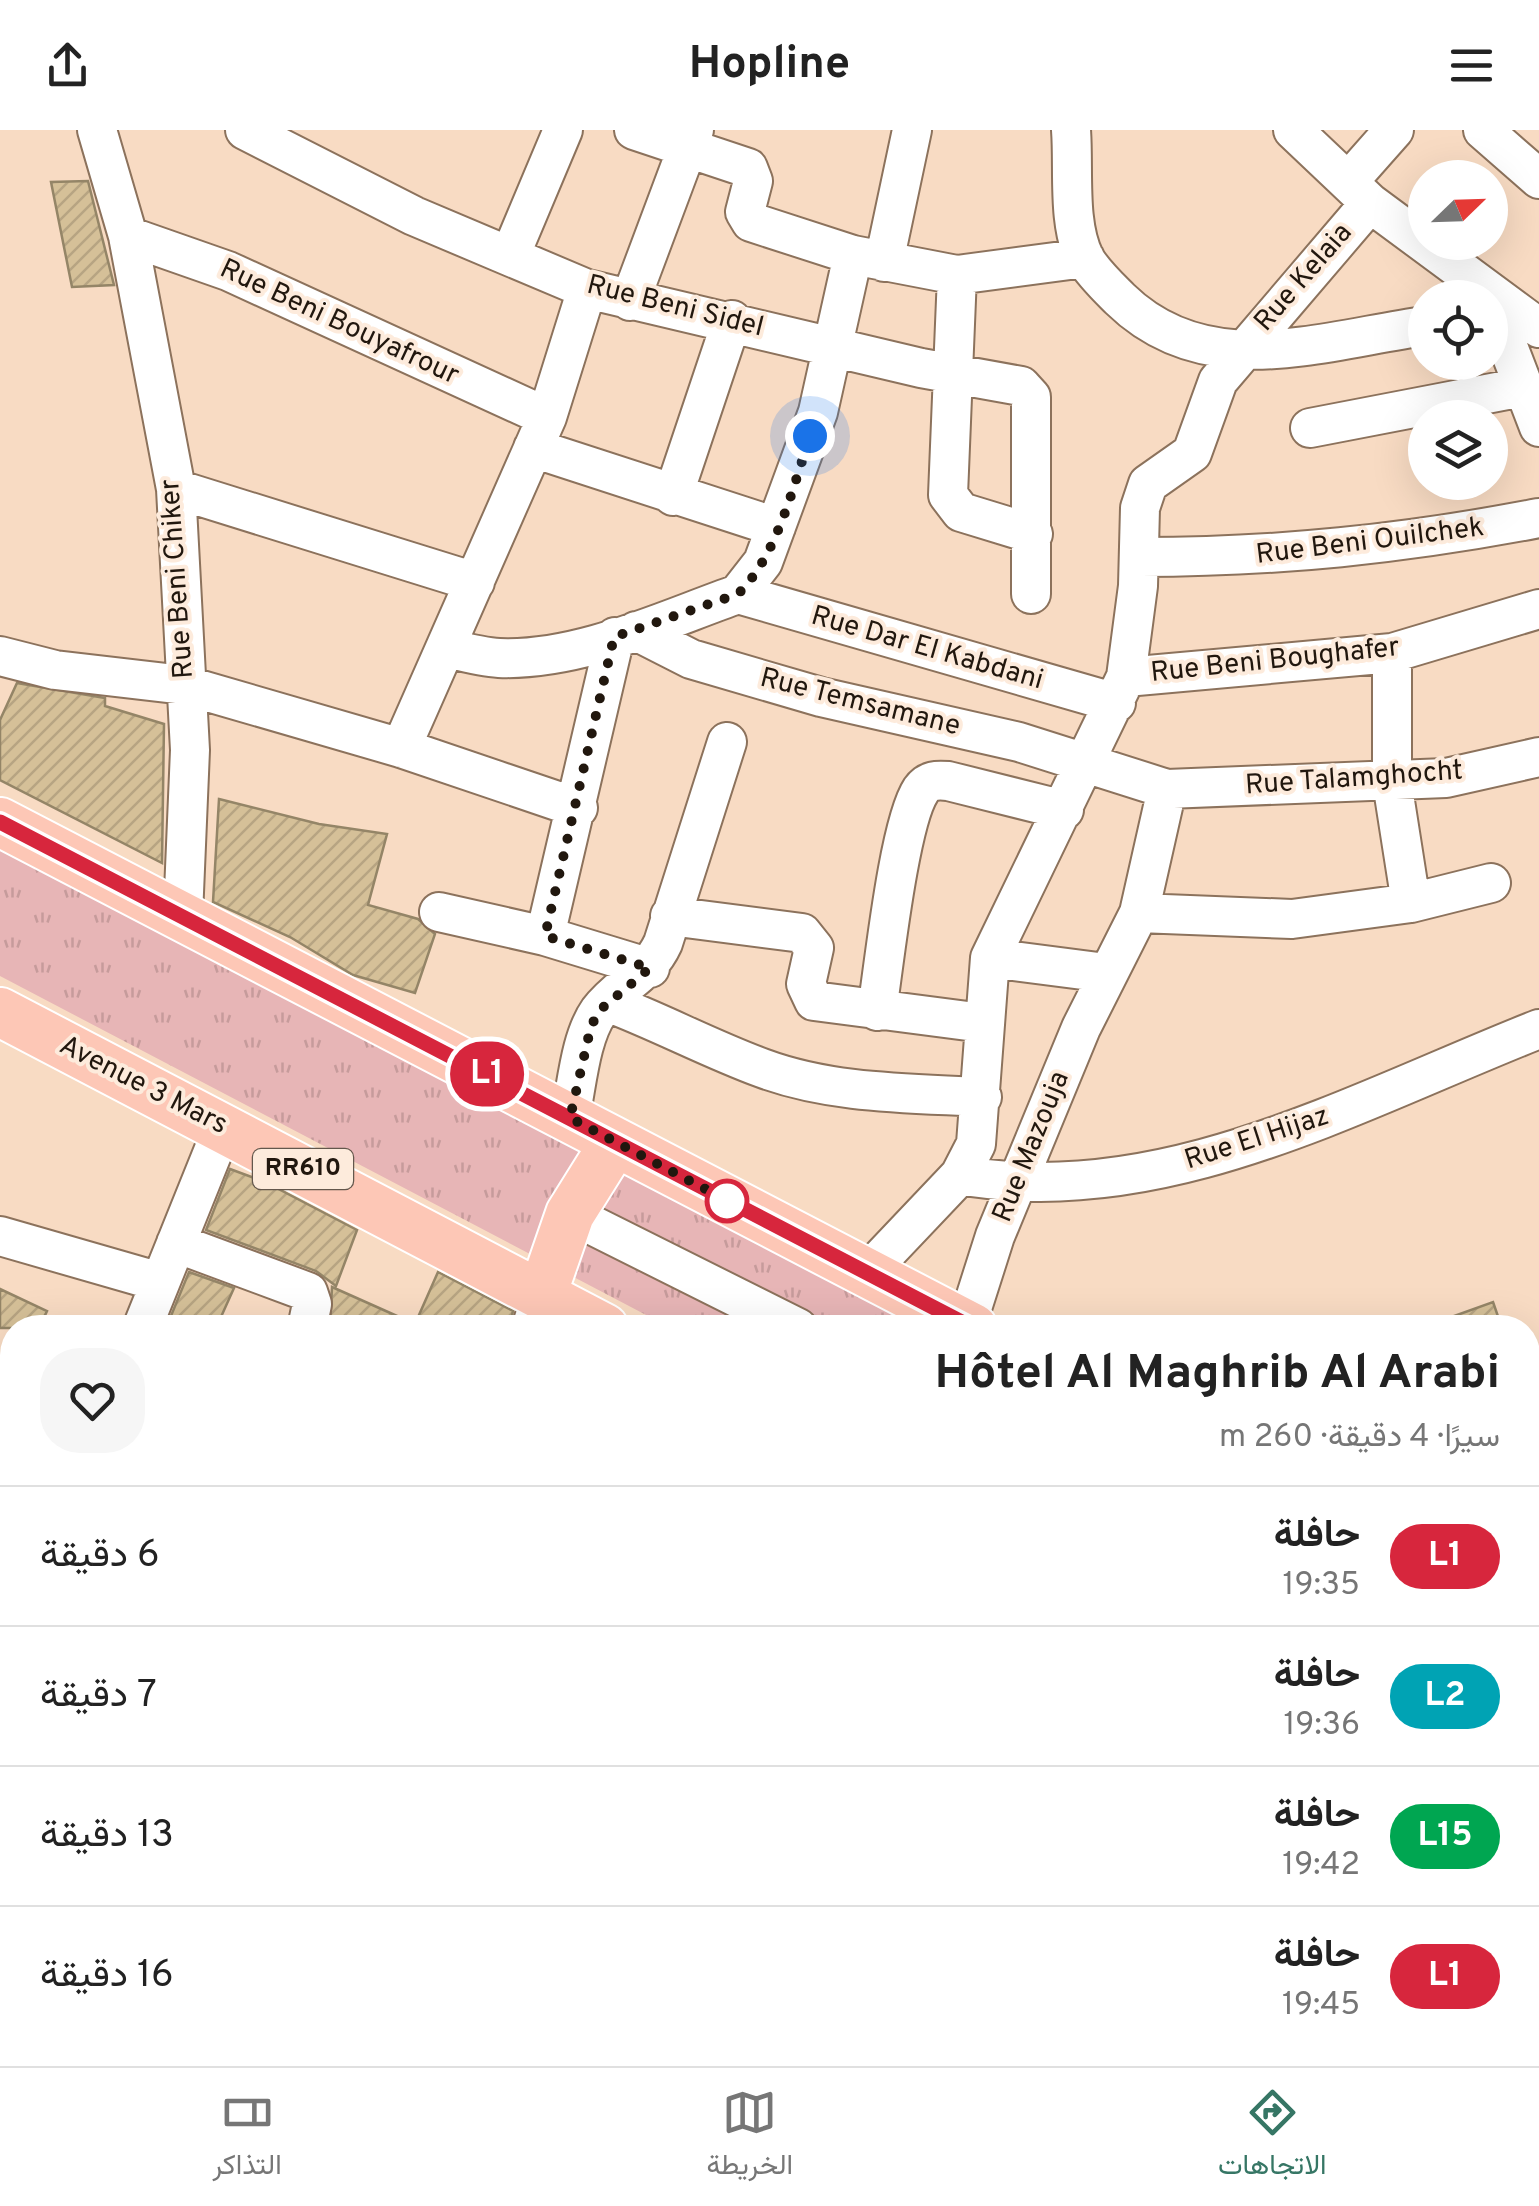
<!DOCTYPE html>
<html lang="ar">
<head>
<meta charset="utf-8">
<style>
	:root { --surface:#fff; --page:#f6f6f6; --text:#222; --muted:#767676; --line:#e0e0e0; --accent:#367665 }
	body { margin:0; font-family:Overpass,Vazirmatn,sans-serif; background:var(--page); color:var(--text); direction:rtl; height:100vh; display:flex; flex-direction:column; font-size:38px; white-space:nowrap }
	* { box-sizing:border-box; margin:0 }
	p { font-size:32px; color:var(--muted) }
	.icon { flex:none; width:55px; height:55px; fill:none; stroke:currentColor; stroke-width:2; stroke-linecap:round; stroke-linejoin:round }
	.map { position:relative; flex:1; overflow:hidden; direction:ltr }
	.drawer { position:absolute; left:0px; top:1185px; width:1540px; height:752px; display:flex; flex-direction:column; background:var(--surface); border-radius:40px 40px 0 0; box-shadow:0 10px 40px #0002; direction:rtl }
	.drawer>* { flex:none }
	.badge { padding:0 20px; border-radius:32px; font-size:35px; line-height:65px }
	.needle { width:65px; rotate:67deg }
	.fabs { position:absolute; left:1408px; top:30px; display:grid; gap:20px }
	.fabs a { display:grid; place-items:center; width:100px; height:100px; border-radius:50%; background:var(--surface); box-shadow:0 10px 40px #0002; font-size:50px }
	.you { position:absolute; width:50px; height:50px; margin:-25px; border:8px solid #fff; border-radius:50%; background:#1a73e8; box-shadow:0 0 0 15px #1a73e833 }
	.map>.badge { position:absolute; translate:-50% -50%; box-shadow:0 0 0 5px #fff }
	.round { display:grid; place-items:center; flex:none; width:105px; height:105px; border-radius:40px; background:var(--page) }
	.headline { display:flex; align-items:center; justify-content:space-between; height:170px; padding:0 40px }
	h1 { font-size:48px; font-weight:700; line-height:75px }
	ul { padding:0; list-style:none }
	li { display:flex; align-items:center; gap:30px; height:140px; padding:0 40px; border-top:2px solid var(--line) }
	li div { flex:1 }
	li b { display:block; font-size:38px }
	li em { font-style:normal }
	li .badge { min-width:110px; font-weight:700; text-align:center }
	header { display:flex; justify-content:space-between; align-items:center; height:130px; padding:0 40px; background:var(--surface); font-size:45px; font-weight:700 }
	.menu { display:flex; justify-content:space-around; align-items:center; height:140px; border-top:2px solid var(--line); background:var(--surface); font-size:28px; color:var(--muted) }
	.menu a { display:grid; justify-items:center; gap:5px }
	.menu .active { color:var(--accent) }
	.map>svg:first-child { display:block }
</style>
</head>
<body>
<header><svg class="icon" aria-label="menu" viewBox="0 0 24 24"><path d="M4 6h16M4 12h16M4 18h16"/></svg>Hopline<svg class="icon" aria-label="share" viewBox="0 0 24 24"><path d="M12 15V3M7 8l5-5 5 5M5 13v7h14v-7"/></svg></header>
<div class="map">
<svg width="1539" height="1936" viewBox="0 0 1539 1936">
	<defs>
		<pattern id="park-tufts" width="24" height="20" patternUnits="userSpaceOnUse" patternTransform="scale(2.5)"><rect width="24" height="20" fill="#e7b5b6"/><path d="M3 7l-1-3M5 7V3M7 7l1-3M15 17l-1-3M17 17v-4M19 17l1-3" fill="none" stroke="#c69b9b"/></pattern>
		<pattern id="building-hatch" width="6" height="6" patternUnits="userSpaceOnUse" patternTransform="scale(2.5)"><rect width="6" height="6" fill="#d5c098"/><path d="M-1 1l2-2M0 6l6-6M5 7l2-2" fill="none" stroke="#b7a482"/></pattern>
	</defs>
	<rect width="100%" height="100%" fill="#f8dbc3"/>
	<path fill="url(#park-tufts)" d="M0 707 961 1197H669L0 846Z
		M1528 1480 1539 1485V1656L1528 1650Z"/>
	<path fill="url(#building-hatch)" stroke="#948567" stroke-width="2.5" d="M88 51 114 155 72 157 51 52Z
		M17 553 105 568V576L164 594 162 733 0 650V590Z
		M219 669 319 694 387 704 368 775 418 789 435 804 415 863 353 845 290 807 213 772Z
		M230 1039 265 1052 357 1100 336 1156 316 1141 206 1100Z
		M189 1142 234 1158 216 1198H166Z
		M438 1142 513 1181 509 1198H330L332 1157 415 1194Z
		M0 1159 47 1181 39 1198H0Z
		M1493 1172 1502 1198H1432V1194Z"/>
	<g fill="none" stroke-linecap="round" stroke-linejoin="round">
		<g stroke="#8c725c" stroke-width="42">
			<path id="minor" d="M97 0 128 106 176 359 190 620 183 786
				M245 0 414 86 587 159 921 238 1021 256 1031 267V464
				M634 0 748 38 753 51 745 82 751 92 853 125 957 145 1085 128
				M1071 0C1074 39 1067 94 1085 129 1094 144 1108 157 1120 169 1206 253 1319 211 1425 196
				M1293 0 1370 73 1539 198
				M1483 0 1539 49
				M1348 52 1394 0
				M128 106 228 141 547 287
				M510 126 563 0
				M884 132 912 0
				M957 145 948 365 961 382 1033 404
				M630 171 694 0
				M1496 185 1539 297
				M1310 298 1523 257
				M533 318 776 397
				M176 359 475 452
				M673 366 732 190
				M1140 427C1278 427 1403 414 1539 388
				M738 464 1116 573
				M636 501 691 529 821 567 1019 612 1167 659 1446 648 1539 627
				M446 518C463 522 482 527 499 528 580 531 664 490 738 464L763 432 818 282 853 125
				M1392 523V652L1411 773
				M0 526 55 540 184 555 401 618 578 678
				M1126 547 1392 523 1539 479
				M401 618 547 287 587 159
				M439 782 545 806 650 838
				M1139 783 1292 789 1411 773 1491 753
				M670 786 802 803 814 818 806 854 814 871 983 893
				M545 806 615 507
				M990 828 1106 843
				M607 872C660 892 710 919 762 938 832 964 908 963 982 967
				M877 881C884 835 899 693 921 660 928 650 937 650 948 651L1064 680
				M570 987C577 955 580 908 599 881 619 854 648 846 663 813L727 612
				M960 1045C1162 1081 1356 971 1539 899
				M570 1084 798 1198
				M0 1106 160 1152
				M176 1113 308 1162 312 1174 307 1198
				M867 1143 960 1045 976 1014 990 828 1126 547 1138 456 1140 378 1148 354 1192 323 1218 251 1370 73
				M967 1194 995 1106 1081 898 1139 783 1167 659
				M142 1198 223 997
				M531 1198 542 1165
				M1528 1263H1533
				M0 1302 12 1308
				M1528 1379 1539 1377
				M0 1642 12 1646
				M0 1793 12 1798
				M14 1936 19 1925
				M249 1936 252 1925
				M862 1936 864 1925"/>
		</g>
		<g stroke="#fff" stroke-width="52">
			<path id="major" d="M0 692 973 1198
				M0 882 604 1198
				M542 1165 570 1084 615 1012
				M1528 1467 1539 1473
				M1528 1684 1539 1690"/>
		</g>
		<use href="#minor" stroke="#fff" stroke-width="38"/>
		<use href="#major" stroke="#fdc7b6" stroke-width="48"/>
	</g>
	<g fill="none" stroke-linecap="round" stroke-linejoin="round">
		<g stroke="#fff" stroke-width="22">
			<path id="line" d="M0 692 973 1198"/>
		</g>
		<use href="#line" stroke="#d7263d" stroke-width="15"/>
		<path stroke="#21170e" stroke-width="10" stroke-dasharray="0 18" d="M727 1071 732 1073 570 988 591 896 600 880 650 838 545 806 614 507 738 464C777 426 793 357 810 306"/>
	</g>
	<circle fill="#fff" stroke="#d7263d" stroke-width="5" cx="727" cy="1071" r="20"/>
	<g text-anchor="middle" dominant-baseline="central" stroke-width="8" stroke-linejoin="round" paint-order="stroke">
		<rect fill="#fdebdc" stroke="#63574c" stroke-width="2.5" x="253" y="1019" width="100" height="40" rx="8"/>
		<g font-size="25" font-weight="bold" fill="#21170e">
			<text x="303" y="1039">RR610</text>
		</g>
		<g font-size="28" fill="#21170e" stroke="#fdebdc">
			<text transform="translate(1304 148) rotate(-49)">Rue Kelaia</text>
			<text transform="translate(675 177) rotate(14)">Rue Beni Sidel</text>
			<text transform="translate(339 193) rotate(25)">Rue Beni Bouyafrour</text>
			<text transform="translate(1370 412) rotate(-7)">Rue Beni Ouilchek</text>
			<text transform="translate(178 449) rotate(-94)">Rue Beni Chiker</text>
			<text transform="translate(927 519) rotate(16)">Rue Dar El Kabdani</text>
			<text transform="translate(1275 531) rotate(-6)">Rue Beni Boughafer</text>
			<text transform="translate(860 573) rotate(14)">Rue Temsamane</text>
			<text transform="translate(1354 649) rotate(-4)">Rue Talamghocht</text>
			<text transform="translate(143 956) rotate(27)">Avenue 3 Mars</text>
			<text transform="translate(1257 1009) rotate(-18)">Rue El Hijaz</text>
			<text transform="translate(1032 1017) rotate(-68)">Rue Mazouja</text>
		</g>
	</g>
</svg>
<div class="fabs">
<a><svg class="needle" viewBox="-14 -14 28 28"><path d="M0-13l5 13h-10z" fill="#e53935"/><path d="M0 13l5-13h-10z" fill="#767676"/></svg></a>
<a><svg class="icon" aria-label="locate" viewBox="0 0 24 24"><circle cx="12" cy="12" r="6"/><path d="M12 2v4M12 18v4M2 12h4M18 12h4"/></svg></a>
<a><svg class="icon" aria-label="layers" viewBox="0 0 24 24"><path d="M12 4l9 5-9 5-9-5zM3 14l9 5 9-5"/></svg></a>
</div>
<div class="you" style="left:810px;top:306px"></div>
<b class="badge" style="left:487px;top:944px;background:#d7263d;color:#fff">L1</b>
<section class="drawer">
<div class="headline"><div><h1>Hôtel Al Maghrib Al Arabi</h1><p>سيرًا · 4 دقيقة · 260 m</p></div><a class="round"><svg class="icon" aria-label="heart" viewBox="0 0 24 24"><path d="M12 20l-8-8c-3-5 5-10 8-4 3-6 11-1 8 4z"/></svg></a></div>
<ul>
<li><span class="badge" style="background:#d7263d;color:#fff">L1</span><div><b>حافلة</b><p>19:35</p></div><em>6 دقيقة</em></li>
<li><span class="badge" style="background:#00a3b4;color:#fff">L2</span><div><b>حافلة</b><p>19:36</p></div><em>7 دقيقة</em></li>
<li><span class="badge" style="background:#00a651;color:#fff">L15</span><div><b>حافلة</b><p>19:42</p></div><em>13 دقيقة</em></li>
<li><span class="badge" style="background:#d7263d;color:#fff">L1</span><div><b>حافلة</b><p>19:45</p></div><em>16 دقيقة</em></li>
</ul>
</section>
</div>
<nav class="menu">
<a class="active"><svg class="icon" aria-label="directions" viewBox="0 0 24 24"><path d="M12 3l9 9-9 9-9-9zM9 14v-3h6M13 9l2 2-2 2"/></svg>الاتجاهات</a>
<a><svg class="icon" aria-label="map" viewBox="0 0 24 24"><path d="M3 6l6-2 6 2 6-2v14l-6 2-6-2-6 2zM9 4v14M15 6v14"/></svg>الخريطة</a>
<a><svg class="icon" aria-label="tickets" viewBox="0 0 24 24"><path d="M3 7h18v10H3zM15 7v10"/></svg>التذاكر</a>
</nav>
</body>
</html>
